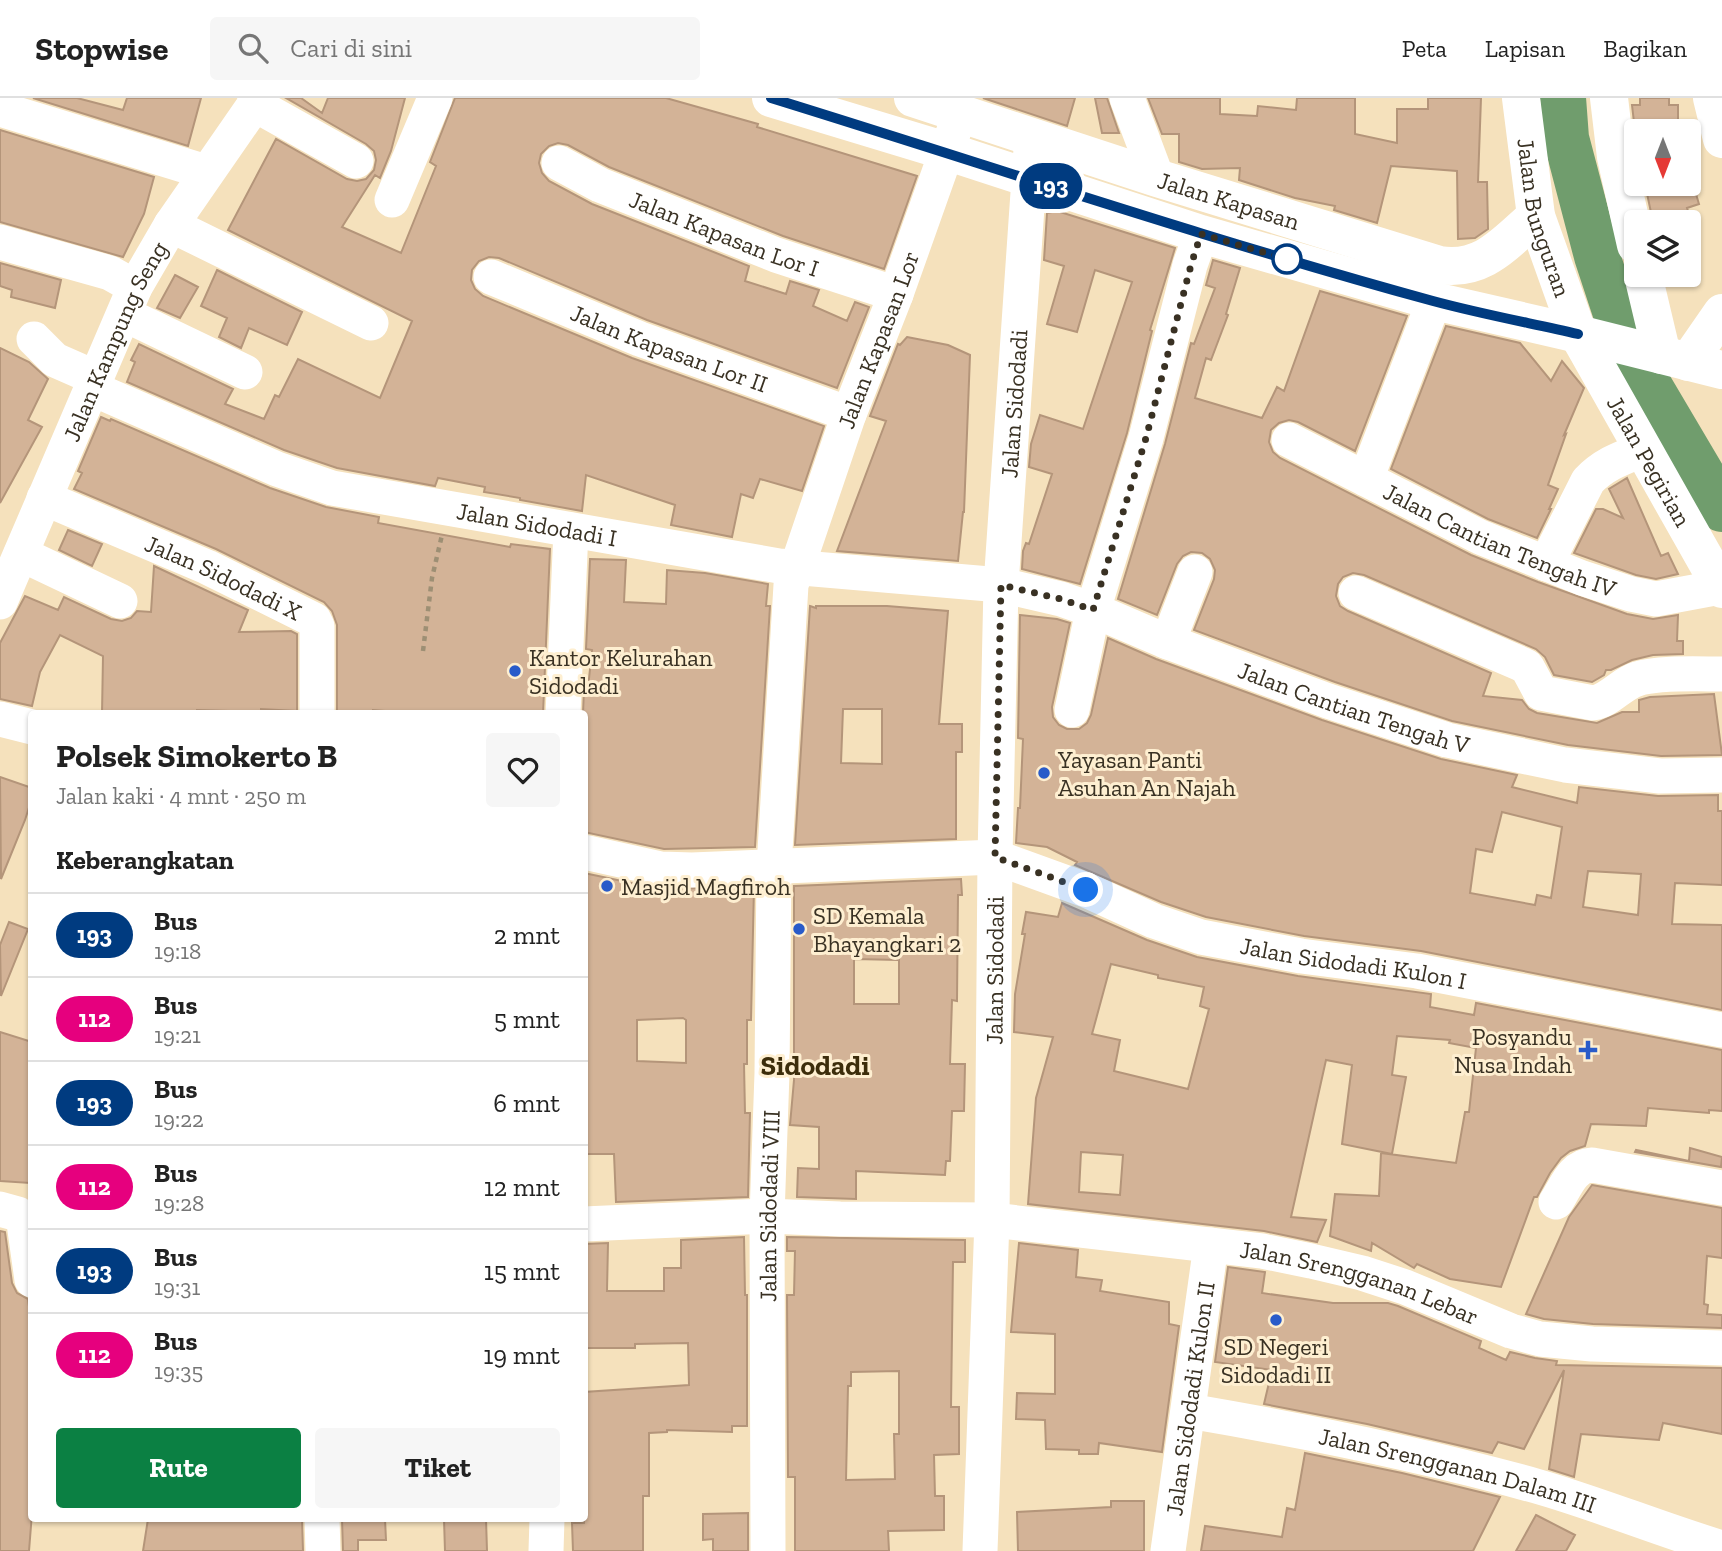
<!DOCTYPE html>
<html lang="id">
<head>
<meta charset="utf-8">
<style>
	:root { --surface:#fff; --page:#f6f6f6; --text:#222; --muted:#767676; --line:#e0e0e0; --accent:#0b8043 }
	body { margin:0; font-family:"Zilla Slab",serif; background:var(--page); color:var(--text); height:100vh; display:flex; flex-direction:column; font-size:26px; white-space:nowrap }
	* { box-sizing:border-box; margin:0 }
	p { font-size:23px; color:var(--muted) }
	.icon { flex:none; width:38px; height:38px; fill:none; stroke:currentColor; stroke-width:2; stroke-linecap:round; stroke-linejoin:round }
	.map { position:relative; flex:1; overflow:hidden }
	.panel { position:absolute; left:28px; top:612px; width:560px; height:812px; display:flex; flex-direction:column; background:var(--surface); border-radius:7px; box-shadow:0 2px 5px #0004 }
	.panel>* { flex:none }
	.badge { padding:0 14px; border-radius:23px; font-size:24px; line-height:46px }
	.needle { width:46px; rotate:180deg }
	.tools { position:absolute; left:1624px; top:21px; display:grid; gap:14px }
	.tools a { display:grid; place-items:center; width:77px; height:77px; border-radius:7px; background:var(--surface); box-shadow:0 2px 5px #0004; font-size:35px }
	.you { position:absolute; width:35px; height:35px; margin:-18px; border:5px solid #fff; border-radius:50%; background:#1a73e8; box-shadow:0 0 0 10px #1a73e833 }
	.map>.badge { position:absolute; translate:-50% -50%; box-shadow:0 0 0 4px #fff }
	h2 { padding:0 28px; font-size:26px; line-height:63px }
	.round { display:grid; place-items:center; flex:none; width:74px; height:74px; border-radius:7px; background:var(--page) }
	.headline { display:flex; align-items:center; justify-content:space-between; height:119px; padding:0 28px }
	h1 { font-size:33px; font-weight:700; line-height:52px }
	.cta { display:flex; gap:14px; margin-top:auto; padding:14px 28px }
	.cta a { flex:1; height:80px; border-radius:7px; background:var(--accent); color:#fff; font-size:28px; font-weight:700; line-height:80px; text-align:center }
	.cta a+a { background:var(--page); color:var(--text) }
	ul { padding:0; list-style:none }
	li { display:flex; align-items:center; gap:21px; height:84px; padding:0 28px; border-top:2px solid var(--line) }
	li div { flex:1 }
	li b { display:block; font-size:26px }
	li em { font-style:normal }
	li .badge { min-width:77px; font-weight:700; text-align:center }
	header { display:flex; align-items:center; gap:42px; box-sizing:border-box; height:98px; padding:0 35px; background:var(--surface); border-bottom:2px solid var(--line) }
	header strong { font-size:33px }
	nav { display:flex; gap:38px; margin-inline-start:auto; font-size:24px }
	.search { width:490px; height:63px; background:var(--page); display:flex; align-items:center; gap:18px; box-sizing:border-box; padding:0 24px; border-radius:7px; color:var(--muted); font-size:26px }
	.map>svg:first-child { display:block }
</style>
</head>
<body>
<header>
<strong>Stopwise</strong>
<div class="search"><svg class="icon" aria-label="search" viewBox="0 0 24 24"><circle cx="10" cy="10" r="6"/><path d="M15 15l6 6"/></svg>Cari di sini</div>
<nav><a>Peta</a><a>Lapisan</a><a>Bagikan</a></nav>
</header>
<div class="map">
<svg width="1722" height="1453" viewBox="0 0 1722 1453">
	<rect width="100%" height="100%" fill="#f5e1bc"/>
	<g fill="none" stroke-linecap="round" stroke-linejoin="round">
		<path stroke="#709d6d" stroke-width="46" d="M1563 0 1566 40 1597 158 1628 252 1722 411"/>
	</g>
	<path fill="#d3b397" stroke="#b4957a" stroke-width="2" fill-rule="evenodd" d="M33 0H77L123 12 127 0H201L188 48Z
		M286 0H301L322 15 328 0H405L391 53 380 80 375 77 342 129 401 155 436 68 430 64 455 0H666L758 26 757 29 917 78 884 171 783 138 609 69 568 47 558 45 549 48 541 56 539 65 542 75 549 83 592 106 749 168 745 183 786 196 790 183 819 192 813 208 847 223 855 204 869 209 837 290 647 222 499 160 489 159 479 163 472 172 471 182 475 191 483 198 632 260 824 328 802 393 760 381 753 400 741 396 732 439 671 427 675 407 586 377 582 413 520 402V400L484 394 485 389 438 380 435 388 337 370 284 352 127 284 135 264 131 262 139 246 233 291 225 306 264 321 275 297 279 299 298 261 380 300 412 223 228 132 276 41 347 81 357 83 366 81 374 72 376 62 374 53 366 46Z
		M983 0H1075L1067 28Z
		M1095 0H1107L1119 35H1102Z
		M1148 0H1220V16L1257 18 1258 8 1296 12 1297 0H1355V36L1397 45V11H1428V0H1481L1478 84H1487L1488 131 1475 140 1458 141 1457 73 1391 68 1377 125 1334 112 1335 108 1295 100 1239 82 1240 70 1202 71 1179 64V36H1162Z
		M1640 0H1669V7H1678V33H1635L1632 7H1640Z
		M0 32 154 79 144 116 123 159 0 124Z
		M1645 86H1693L1699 106 1687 110 1692 124H1653Z
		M1057 113 1175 150 1150 232 1152 233 1127 335 1080 486 1022 471 1023 453 1026 445 1029 446 1052 376 1029 369 1031 346 1040 317 1083 331 1132 184 1095 172 1077 234 1047 226 1064 168 1044 162 1047 115Z
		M1213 162 1240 170 1226 216 1228 217 1211 262 1206 260 1195 300 1262 320 1277 289 1284 293 1320 193 1407 218 1355 353 1298 324 1289 322 1279 325 1271 332 1269 344 1273 354 1280 360 1471 457 1538 484 1627 516 1653 521 1678 517 1677 543H1683V556L1653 557 1632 562 1611 572H1606L1604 577 1592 584 1554 577 1545 559 1536 551 1364 477 1353 475 1343 479 1338 486 1336 498 1340 508 1348 513 1491 575 1483 598 1522 602 1529 611 1537 615 1597 625 1622 614H1639V602L1650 599 1714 596 1722 657 1661 658 1568 647 1452 623 1335 584 1194 532 1214 481 1215 472 1210 461 1202 455 1191 454 1183 458 1177 466 1157 517 1118 501 1165 346 1191 245 1194 246 1215 190 1206 187Z
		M0 165 61 182 55 210 11 199 12 192 0 188Z
		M217 172 302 214 287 247 249 230 241 250 219 239 227 220 201 208Z
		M175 177 198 189 180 220 157 210Z
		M1446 228 1520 245 1551 283 1562 263 1584 290 1564 337 1566 336 1548 387 1558 391 1549 411H1551L1537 440 1488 421 1391 371Z
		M907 239 948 247 970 257 964 414H963L958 463 837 453 886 323 870 318 898 246 900 247Z
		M0 250 29 264 48 281 28 322 42 329 0 405Z
		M101 319 110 323 111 321 270 390 326 409 379 419 378 425 510 449 511 446 550 451 543 616H424L373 612V616H337V527L332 513 324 504 216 451 74 391 82 375 78 373Z
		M1627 380 1661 458 1668 455 1678 476 1656 481 1636 477 1574 455 1596 411H1603L1623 420 1609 391Z
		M68 432 102 446 92 468 59 452Z
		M590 461 626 462 624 504 666 506 667 472 705 475 768 486 766 508H770L755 749 664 751 584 734 583 616 584 590H588L592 552 586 551Z
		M154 468 248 512 239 534 291 533 297 536V613L261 611V614L197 612V616H102L103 558 60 537 40 574 32 608 0 601V545L25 498 58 512 64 499 111 521 122 523 131 520 137 513 151 514Z
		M810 508 816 510V508H887L948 513 939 626H962V654H956V741L795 747ZM843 611H882V666L841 665Z
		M1020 517 1057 521 1070 525 1052 609 1053 619 1059 627 1067 631H1079L1087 625 1091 617 1108 540 1156 561 1322 622 1441 661 1517 677 1512 689 1577 705 1579 689 1658 698 1718 697V713H1722V787L1675 785 1672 826 1722 827V912L1421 853 1304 838 1206 819 1161 804 1075 767 1077 764 1047 749 1016 745 1018 710H1020L1023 641 1018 640ZM1502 714 1562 729 1551 800 1537 797 1535 807 1470 795 1476 751 1492 754ZM1588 773 1641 776 1638 817 1583 809Z
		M0 679 32 690V700L25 722 1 781Z
		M584 775 660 791 754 789 751 922H747V966H744L745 1015H750L748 1099 616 1104 614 1056H584ZM683 920 686 922V965L637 963V922Z
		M961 781 962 797H958L957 903 952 902 950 966H965L964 1013H952L950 1063H946L945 1077 856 1073V1101L797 1099 798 1070 819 1071V1029L790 1027 794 982V788ZM854 861 899 862V906H854Z
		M1062 805 1147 842 1197 859 1298 878 1431 896 1430 909 1474 917 1476 905 1722 952V1013L1709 1012V1015L1648 1010 1646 1028 1591 1026 1585 1048 1570 1053 1561 1060 1550 1075 1537 1099H1534L1501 1189 1450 1181 1417 1166 1414 1170 1372 1145 1371 1153 1330 1138 1335 1096 1379 1098 1381 1055 1456 1065 1465 1014H1469L1476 950 1449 945 1450 942 1397 938 1392 977 1406 979 1392 1056 1342 1046 1352 967 1326 962 1291 1119 1326 1122 1317 1144 1264 1133 1028 1106 1036 1000 1053 939 1014 934 1015 896 1025 836H1022L1026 814 1058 819ZM1111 866 1158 877V880L1204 889 1200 908 1209 911 1188 991 1114 973 1120 942 1092 936ZM1081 1054 1123 1057 1120 1097 1079 1094Z
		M9 824 28 831 1 898 0 847Z
		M0 934 32 944 30 1085 0 1083Z
		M1690 1050 1722 1059 1721 1069 1635 1054 1636 1052 1689 1063Z
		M1592 1087 1722 1110V1160L1707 1158 1704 1206 1708 1207 1707 1216 1722 1217V1230L1593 1226 1544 1221 1526 1216 1569 1119Z
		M0 1133 5 1134 12 1185 17 1195 28 1201 32 1231V1415L29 1453H0Z
		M744 1139 745 1197H747V1328H732V1334L667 1332V1334L649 1335V1398H643V1453H573L572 1425H584V1294L689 1287 688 1245 635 1246V1250H584V1146L608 1145 607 1193H664V1170H681V1142Z
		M787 1139 965 1142V1164H953L951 1309H959V1356L934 1357 935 1398H944V1432L888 1433 889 1453H795V1379H788L787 1197H794L795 1153H787ZM899 1273V1336H894L895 1381 846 1382 848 1288H851V1274Z
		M1019 1145 1078 1152 1076 1179 1102 1182 1100 1193 1169 1204V1226L1179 1228 1162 1354 1099 1345 1098 1356H1079V1352L1046 1351 1045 1322 1016 1321 1017 1295 1055 1296V1236L1011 1234Z
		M1228 1169 1265 1174 1262 1195 1333 1205H1388L1398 1208 1481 1243 1479 1250 1506 1262 1510 1254 1535 1260 1557 1263 1556 1267 1722 1270V1336L1663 1325 1659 1342 1581 1336 1574 1379 1549 1371 1564 1272 1524 1351 1498 1344 1492 1355 1367 1326 1264 1306 1272 1272 1215 1264Z
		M1305 1355 1402 1375 1500 1399 1473 1453H1201L1205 1428 1282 1439 1287 1410 1295 1412Z
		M1111 1403H1144V1453H1018L1017 1414 1111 1409Z
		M748 1415V1453H713V1441L703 1442V1416Z
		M1536 1417 1575 1437 1566 1453H1516Z
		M148 1421H302L303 1453H143Z
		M342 1421H385L386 1442H358V1453H343Z
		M444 1421H486L487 1453H445Z"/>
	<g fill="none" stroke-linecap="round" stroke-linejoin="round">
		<path stroke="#9d8f74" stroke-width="4.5" stroke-dasharray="5 5" stroke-linecap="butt" d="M423 553 432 480 442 437"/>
		<g stroke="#fff" stroke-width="35">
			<path d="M1127 0 1157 80"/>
			<path d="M254 6 356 63"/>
			<path d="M0 11 206 74"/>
			<path id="s1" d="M559 65 600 87 776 157 896 196"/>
			<path d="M392 102 435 0"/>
			<path d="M171 127 371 225"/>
			<path d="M0 144 110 175 135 189"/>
			<path id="s2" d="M491 179 640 241 849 316"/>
			<path d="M124 216 245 274"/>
			<path d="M34 241 55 262 96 280"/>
			<path id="s3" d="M91 290 277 371 332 390 779 468 1001 487 1061 501 1093 512 1163 542 1328 603 1447 642 1565 667 1660 678 1722 677"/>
			<path id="s4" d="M1289 342 1480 439 1582 480 1631 496 1656 501 1721 489"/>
			<path d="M1366 381 1434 203"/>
			<path id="s5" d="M44 400 207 469 314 522 317 528V616"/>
			<path d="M21 456 120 503"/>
			<path d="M1546 466 1588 383C1604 366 1622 360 1642 352"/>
			<path d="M1356 495 1521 566 1527 569 1541 595 1593 605C1609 603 1621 586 1637 581 1658 574 1699 576 1722 576"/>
			<path id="s6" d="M0 504 135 189 171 127 259 0"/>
			<path d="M1168 544 1195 474"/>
			<path d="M1072 612 1093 512 1146 340 1190 167 1201 136"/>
			<path d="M563 616 571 432"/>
			<path d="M0 621 32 629"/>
			<path id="s7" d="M584 754 661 771 692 772 995 759 1086 792 1154 823 1201 839 1301 858 1417 873 1722 932"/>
			<path d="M1556 1104C1566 1089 1572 1068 1592 1067L1722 1090"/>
			<path d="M0 1111 18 1116 24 1125 32 1182"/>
			<path id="s8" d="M584 1126 767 1118 840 1121 992 1122 1262 1153 1311 1163 1362 1175 1405 1189 1511 1233 1540 1241 1592 1246 1722 1250"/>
			<path id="s9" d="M1189 1313C1306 1333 1421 1356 1536 1388 1599 1406 1659 1431 1722 1450"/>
			<path d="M322 1421 323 1453"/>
			<path d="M546 1453 547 1421"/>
			<path id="s10" d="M768 1453 767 1118 772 975 774 769 791 487 849 316 896 196 956 27"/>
			<path id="s11" d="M980 1453 992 1122 995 759 1001 487 1031 51"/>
			<path id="s12" d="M1168 1453 1211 1147"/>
		</g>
		<g stroke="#fff" stroke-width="38">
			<path d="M771 0 946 53 1201 136 1434 203 1578 236 1722 272"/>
			<path id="s13" d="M913 0 1157 80 1439 167C1483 174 1505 145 1536 118"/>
			<path id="s14" d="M1521 0 1536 118 1578 236 1722 491"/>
			<path d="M1609 0 1616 59 1636 147"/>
			<path d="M1712 0 1722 41"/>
			<path d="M1643 177 1662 257"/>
			<path d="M1688 264 1722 215"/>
		</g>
	</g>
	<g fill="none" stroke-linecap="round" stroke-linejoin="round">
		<g stroke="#fff" stroke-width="16">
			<path id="line" d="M771 0C991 68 1210 142 1433 203 1481 216 1530 225 1578 236"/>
		</g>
		<use href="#line" stroke="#003b80" stroke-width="10"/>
		<path stroke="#393123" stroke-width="7" stroke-dasharray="0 12.6" d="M1086 792 995 759 1001 487 1061 501 1093 512 1146 340 1191 167 1201 136 1287 161"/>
	</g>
	<circle fill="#fff" stroke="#003b80" stroke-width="3.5" cx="1287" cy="161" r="14"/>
	<g fill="#295bc9" stroke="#feefd1" stroke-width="2.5">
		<circle cx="515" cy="573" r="7"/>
		<circle cx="1044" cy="675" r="7"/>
		<circle cx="607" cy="788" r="7"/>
		<circle cx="799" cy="831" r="7"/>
		<path d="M1584.5 941.5h7v7h7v7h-7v7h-7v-7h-7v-7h7z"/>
		<circle cx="1276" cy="1222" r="7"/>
	</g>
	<g text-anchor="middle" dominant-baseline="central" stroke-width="6" stroke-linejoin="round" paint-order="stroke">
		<g font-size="24" fill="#393123" stroke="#feefd1">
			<text stroke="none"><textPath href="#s13" startOffset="332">Jalan Kapasan</textPath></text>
			<text stroke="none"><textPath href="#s14" startOffset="122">Jalan Bunguran</textPath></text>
			<text stroke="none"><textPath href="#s1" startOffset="180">Jalan Kapasan Lor I</textPath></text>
			<text stroke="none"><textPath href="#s10" startOffset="1227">Jalan Kapasan Lor</textPath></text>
			<text stroke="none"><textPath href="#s6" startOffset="285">Jalan Kampung Seng</textPath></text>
			<text stroke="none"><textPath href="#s2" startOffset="192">Jalan Kapasan Lor II</textPath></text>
			<text stroke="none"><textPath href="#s11" startOffset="1148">Jalan Sidodadi</textPath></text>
			<text stroke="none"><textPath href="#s14" startOffset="390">Jalan Pegirian</textPath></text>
			<text stroke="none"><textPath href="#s3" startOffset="469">Jalan Sidodadi I</textPath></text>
			<text stroke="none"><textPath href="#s4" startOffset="234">Jalan Cantian Tengah IV</textPath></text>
			<text stroke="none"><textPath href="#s5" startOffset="196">Jalan Sidodadi X</textPath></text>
			<text stroke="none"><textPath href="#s3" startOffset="1312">Jalan Cantian Tengah V</textPath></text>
			<text stroke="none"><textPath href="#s7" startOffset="789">Jalan Sidodadi Kulon I</textPath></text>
			<text stroke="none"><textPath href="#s11" startOffset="581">Jalan Sidodadi</textPath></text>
			<text stroke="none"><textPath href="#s10" startOffset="345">Jalan Sidodadi VIII</textPath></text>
			<text stroke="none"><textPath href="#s8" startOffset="782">Jalan Srengganan Lebar</textPath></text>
			<text stroke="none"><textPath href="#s12" startOffset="154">Jalan Sidodadi Kulon II</textPath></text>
			<text stroke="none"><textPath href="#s9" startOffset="275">Jalan Srengganan Dalam III</textPath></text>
		</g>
		<g font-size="24" fill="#393123" stroke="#feefd1" text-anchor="start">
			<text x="529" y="559">Kantor Kelurahan<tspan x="529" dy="28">Sidodadi</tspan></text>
			<text x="1058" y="661">Yayasan Panti<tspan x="1058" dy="28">Asuhan An Najah</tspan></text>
			<text x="621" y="788">Masjid Magfiroh</text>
			<text x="813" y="817">SD Kemala<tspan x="813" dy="28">Bhayangkari 2</tspan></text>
			<text x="1572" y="938" text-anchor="end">Posyandu<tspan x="1572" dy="28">Nusa Indah</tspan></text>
			<text x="1276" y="1248" text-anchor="middle">SD Negeri<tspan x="1276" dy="28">Sidodadi II</tspan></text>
		</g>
		<g font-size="28" font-weight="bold" fill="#3c2d0b" stroke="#feefd1">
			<text x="815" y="967">Sidodadi</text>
		</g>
	</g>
</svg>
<div class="tools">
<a><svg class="needle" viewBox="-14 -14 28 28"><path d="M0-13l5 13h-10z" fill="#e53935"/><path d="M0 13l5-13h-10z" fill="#767676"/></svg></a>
<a><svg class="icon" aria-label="layers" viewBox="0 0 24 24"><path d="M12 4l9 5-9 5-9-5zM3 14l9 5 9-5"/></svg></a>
</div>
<div class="you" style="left:1086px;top:792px"></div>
<b class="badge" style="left:1051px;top:88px;background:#003b80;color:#fff">193</b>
<section class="panel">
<div class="headline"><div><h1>Polsek Simokerto B</h1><p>Jalan kaki · 4 mnt · 250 m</p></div><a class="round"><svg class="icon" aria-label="heart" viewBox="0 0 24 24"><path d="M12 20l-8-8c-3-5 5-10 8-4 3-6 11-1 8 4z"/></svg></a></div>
<h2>Keberangkatan</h2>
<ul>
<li><span class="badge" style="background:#003b80;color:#fff">193</span><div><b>Bus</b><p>19:18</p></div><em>2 mnt</em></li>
<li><span class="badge" style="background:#e6007e;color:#fff">112</span><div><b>Bus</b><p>19:21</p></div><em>5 mnt</em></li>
<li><span class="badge" style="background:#003b80;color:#fff">193</span><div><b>Bus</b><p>19:22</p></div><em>6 mnt</em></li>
<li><span class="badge" style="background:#e6007e;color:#fff">112</span><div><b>Bus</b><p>19:28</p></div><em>12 mnt</em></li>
<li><span class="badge" style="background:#003b80;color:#fff">193</span><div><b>Bus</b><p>19:31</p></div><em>15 mnt</em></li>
<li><span class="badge" style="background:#e6007e;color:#fff">112</span><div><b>Bus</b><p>19:35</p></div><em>19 mnt</em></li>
</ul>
<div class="cta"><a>Rute</a><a>Tiket</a></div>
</section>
</div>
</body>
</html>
